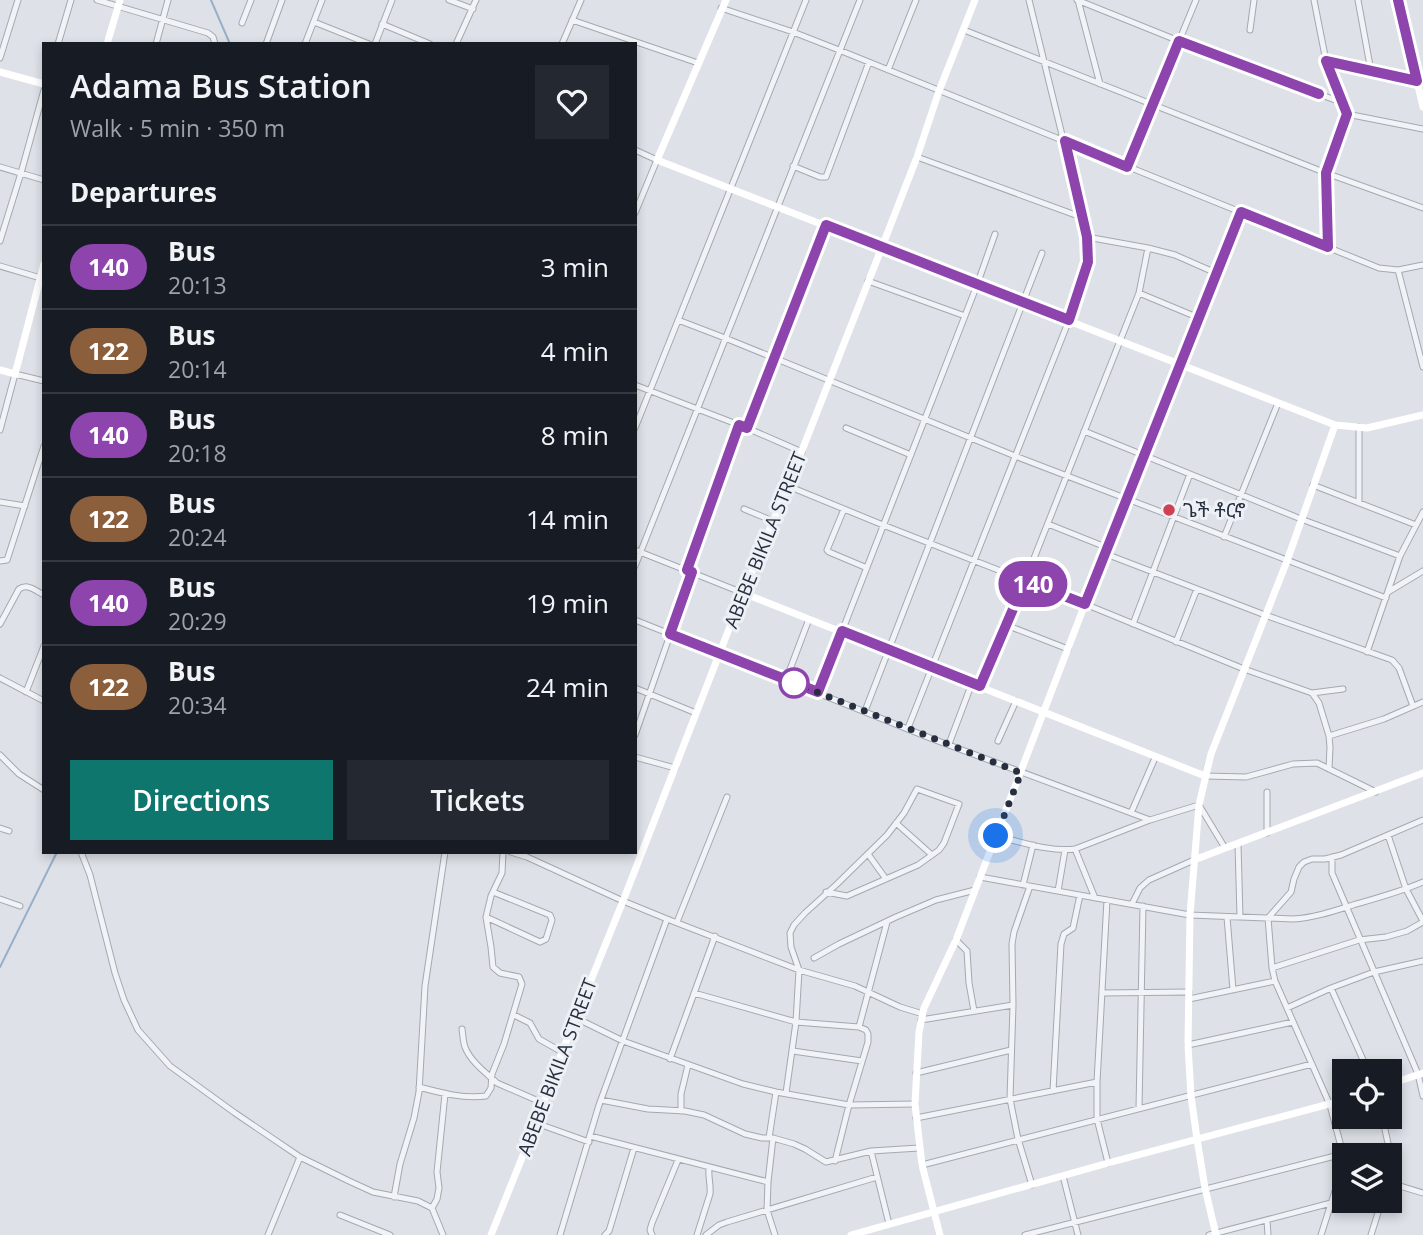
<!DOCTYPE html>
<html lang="en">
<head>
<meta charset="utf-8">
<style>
	:root { --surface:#171b24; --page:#242831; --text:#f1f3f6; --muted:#9ea1a6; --line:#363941; --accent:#0f766e }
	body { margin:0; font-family:"Open Sans","Noto Sans Ethiopic",sans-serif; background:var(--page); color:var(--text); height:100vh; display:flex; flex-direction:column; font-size:26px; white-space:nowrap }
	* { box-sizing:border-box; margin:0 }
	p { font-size:23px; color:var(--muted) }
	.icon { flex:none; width:38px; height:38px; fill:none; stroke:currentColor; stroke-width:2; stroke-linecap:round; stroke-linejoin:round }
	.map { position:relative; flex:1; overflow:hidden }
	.sheet { position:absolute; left:42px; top:42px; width:595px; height:812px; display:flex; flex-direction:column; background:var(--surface); border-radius:0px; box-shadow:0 4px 10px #0003 }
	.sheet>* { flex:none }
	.badge { padding:0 14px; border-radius:23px; font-size:24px; line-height:46px }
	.tools { position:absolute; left:1332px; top:1059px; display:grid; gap:14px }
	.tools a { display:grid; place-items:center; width:70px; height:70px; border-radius:0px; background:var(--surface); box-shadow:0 4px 10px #0003; font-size:35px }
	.you { position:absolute; width:35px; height:35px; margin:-18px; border:5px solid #fff; border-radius:50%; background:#1a73e8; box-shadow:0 0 0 10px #1a73e833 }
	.map>.badge { position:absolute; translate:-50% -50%; box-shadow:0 0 0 4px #fff }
	h2 { padding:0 28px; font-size:26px; line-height:63px }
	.round { display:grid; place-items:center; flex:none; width:74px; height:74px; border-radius:0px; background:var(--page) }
	.headline { display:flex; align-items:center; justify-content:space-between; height:119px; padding:0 28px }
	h1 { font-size:33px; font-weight:600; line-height:52px }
	.primary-button { display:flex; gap:14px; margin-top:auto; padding:14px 28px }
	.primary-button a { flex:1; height:80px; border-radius:0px; background:var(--accent); color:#fff; font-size:28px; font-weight:600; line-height:80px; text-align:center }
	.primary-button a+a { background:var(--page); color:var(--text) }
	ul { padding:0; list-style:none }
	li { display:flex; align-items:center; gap:21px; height:84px; padding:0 28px; border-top:2px solid var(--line) }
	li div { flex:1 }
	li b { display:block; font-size:26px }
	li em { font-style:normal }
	li .badge { min-width:77px; font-weight:700; text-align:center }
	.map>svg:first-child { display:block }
</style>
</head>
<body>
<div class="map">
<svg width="1423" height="1235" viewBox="0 0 1423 1235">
	<rect width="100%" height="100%" fill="#dee2e8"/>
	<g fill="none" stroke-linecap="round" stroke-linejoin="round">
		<path stroke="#98afc9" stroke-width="2" d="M211 0 230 44
			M0 967 57 852"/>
		<g stroke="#a3a9b2" stroke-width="7">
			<path id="street" d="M97 0 208 33 213 37 215 44
				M449 0 473 9
				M1077 0 1179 41 1343 103
				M1078 0 1100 84
				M1314 0 1326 61 1347 114 1326 173 1327 247
				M1358 0 1371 71
				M721 8 793 32 839 50 1379 268 1398 270 1423 265
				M572 20 698 63
				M314 22 369 44
				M242 23 251 0
				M382 24 430 44
				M964 30 1326 173 1423 208
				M1250 30 1254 0
				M58 44 71 0
				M156 44 168 0
				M266 44 282 0
				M305 44 322 0
				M375 44 392 0
				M456 44 476 0
				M562 44 581 0
				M0 58 18 0
				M1326 61 1423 82
				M888 70 916 0
				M1347 114 1423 129
				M635 150 657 160 635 213
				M917 157 1081 217
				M793 166 820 177H826L869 62
				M0 167 44 180
				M1127 167 1196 0
				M1087 237 1148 248 1175 255 1216 273
				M0 241 21 173 44 90
				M0 266 44 279
				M1398 270 1423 367
				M868 281 965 316
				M1139 293 1199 318
				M678 320 725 338 1015 456 1386 598
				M1180 364 1241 212
				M635 385 747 428 802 452
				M1359 427V503
				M635 428 806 0
				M747 428 826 225
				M846 428 911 455
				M0 430 15 374 44 381
				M1084 431 1301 519 1400 556
				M1313 485 1416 525
				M788 486 883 525 1085 604 1244 669 1312 693 1319 703 1329 736 1330 747 1329 769
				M0 502 25 506
				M744 509 773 521
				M844 509 827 550 829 552 867 568
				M1048 524 1108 548
				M1224 537 1278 403
				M635 550 743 593
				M1106 554 1265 615 1392 660 1399 668 1413 706
				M0 561 7 560 44 446
				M635 566 860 0
				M687 570 739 425
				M1388 592 1423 571
				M635 620 930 738 1150 820 1199 805 1225 848
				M0 624 19 589C28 583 36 591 44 595
				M1133 624 1190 474
				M1006 625 1068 649
				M1176 642 1197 589
				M1367 652 1400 556 1423 512
				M0 678 44 701
				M786 680 809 619
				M980 686 1025 581 1139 293 1148 248
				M635 688 696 713
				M26 692 44 646
				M818 693 977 285 995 234
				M1312 693 1343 689
				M865 711 1042 253
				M908 728 1069 320 1088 262 1087 237 1029 0
				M635 735 692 572
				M1329 736 1384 719 1423 702
				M998 741 1016 701
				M949 744 972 683
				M0 755 19 774 44 790
				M635 757 675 768
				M1205 776 1246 777 1293 764 1317 763 1376 792
				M1267 792V833
				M1131 813 1155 758
				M896 823 932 855
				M0 828 9 831
				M1388 835 1406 889 1423 921
				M996 836C1022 842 1049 852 1075 849L1150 820
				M1238 844 1240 917
				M1075 849 1095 898
				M81 852 90 875 115 973 124 1000 138 1030 170 1066 235 1113 300 1157 349 1181 373 1192 418 1201 432 1208 443 1235
				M511 852 527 857 623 901 667 919 799 970 855 986 900 1007 923 1014
				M868 854 886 879
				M1332 857V873L1418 1074 1423 1096
				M980 877 1190 915 1293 919C1313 918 1334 911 1353 905 1377 898 1400 892 1423 882
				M1023 885 1033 845
				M1030 886 1014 932 1012 944 1013 1005 1010 1099 1018 1139 1032 1185
				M1058 891 1065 850
				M0 899 20 906
				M1107 900 1097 1082V1119L1108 1163
				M1132 904 1140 888 1149 880 1194 860
				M486 917 540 942 546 939 552 920 550 915 493 892
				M1227 917 1233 990
				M677 922 727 797
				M956 940 967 951 969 983 974 1011
				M814 958 839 944 896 917 936 900 975 890
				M1272 968 1359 940 1386 937 1407 931 1423 922
				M1331 988 1368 1071
				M694 993 796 1022 859 1027 866 1030 868 1034V1042L849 1105 835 1161
				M1102 993 1189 992
				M1189 999 1275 981
				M1287 1008 1331 988 1374 972 1423 961
				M514 1015 530 1023 539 1039 562 1052
				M576 1018 623 1041 743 1084 776 1092 849 1105 915 1104
				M921 1020 1013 1005
				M859 1027 887 922
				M462 1029C463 1035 463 1042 465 1047 470 1061 486 1073 497 1083L543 1103
				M1188 1045 1293 1022
				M793 1051 862 1061
				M670 1059 715 936
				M916 1073 1011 1050
				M419 1087C441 1093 464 1099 486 1096L491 1088 492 1074 504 1044 522 984 519 977 500 973 493 967 491 947 486 917 491 896 502 873 503 852
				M1053 1091 1061 944 1064 934 1073 928 1080 895
				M786 1093 796 1022 799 970 791 947 790 933 794 925 805 913 837 884 887 835 904 813 917 789 959 804 944 843 939 850 918 865 847 896 826 892
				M601 1100 648 1109 685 1111 704 1115 745 1134 762 1138H773L794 1144 805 1149 826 1162 871 1151 919 1148
				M1139 1108 1143 906
				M681 1111V1094L688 1065
				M1382 1116 1391 1157 1390 1177
				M916 1118 1097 1082
				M536 1123 589 1142
				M590 1136 768 1182
				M769 1138 776 1092
				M773 1138 768 1182 767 1210 775 1235
				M871 1151 889 1224
				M922 1165 1312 1064
				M1063 1176 1078 1235
				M1390 1183 1423 1193
				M394 1197 400 1164 414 1118 419 1092 425 986 445 852
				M432 1208 437 1199 439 1188 437 1172 445 1094
				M340 1215 390 1235
				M1267 1220 1268 1235
				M268 1235 300 1157
				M560 1235 599 1105 667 919
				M605 1235 609 1231 634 1148
				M652 1235 650 1230 652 1223 678 1160
				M697 1235 710 1194C711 1185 708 1177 709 1168
				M706 1235 719 1225 727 1222 877 1177
				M1025 1235 1343 1154
				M1209 1235 1331 1203
				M1321 1235 1342 1169 1343 1154 1330 1105 1275 981 1272 968 1268 918 1291 892 1294 879 1299 867 1304 862 1312 859H1325L1341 855 1423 820
				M1371 1235 1382 1200"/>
		</g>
		<use href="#street" stroke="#f1f3f6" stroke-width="5"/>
		<path stroke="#fff" stroke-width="7" d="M726 0 657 160 1335 425 1367 428 1423 415
			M1398 0 1423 107
			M107 44 120 0
			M0 72 44 84
			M0 370 15 374 44 264
			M743 593 1205 776
			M1194 860 1423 773
			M1390 1084 1423 1073
			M491 1235 536 1123 562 1052 623 901 743 593 788 486 882 247 917 157 939 91 975 0
			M851 1235 1108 1163 1344 1100
			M940 1235 922 1165 915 1104 919 1032 924 1008 956 940 1085 604 1180 364
			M1216 1235 1205 1188 1197 1139 1191 1096 1188 1045 1190 915 1199 805 1211 754 1287 561 1335 425"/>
	</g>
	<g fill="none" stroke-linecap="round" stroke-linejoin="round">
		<g stroke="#fff" stroke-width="16">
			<path id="line" d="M1319 94 1179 41 1127 167 1065 141 1087 237 1088 262 1069 320 826 225 747 428 739 425 687 570 692 572 670 634 818 692 842 631 980 686 1025 581 1085 604 1241 212 1328 247 1326 173 1347 114 1326 61 1417 81 1398 0"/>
		</g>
		<use href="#line" stroke="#8e44ad" stroke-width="10"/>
		<path stroke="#272f3f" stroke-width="7" stroke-dasharray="0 12.6" d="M794 683 1021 773 996 836"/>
	</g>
	<circle fill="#d13f52" stroke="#edf1f6" stroke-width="2.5" cx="1169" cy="510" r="7"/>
	<circle fill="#fff" stroke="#8e44ad" stroke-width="3.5" cx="794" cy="683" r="14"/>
	<g text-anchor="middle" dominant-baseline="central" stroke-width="6" stroke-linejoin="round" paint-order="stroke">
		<g font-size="19" fill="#272f3f" stroke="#edf1f6" text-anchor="start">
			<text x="1183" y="510">ጌች ቶርኖ</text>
		</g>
		<g font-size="19" fill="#272f3f" stroke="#edf1f6">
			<text transform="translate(765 540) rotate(-68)">ABEBE BIKILA STREET</text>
			<text transform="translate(557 1067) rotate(-69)">ABEBE BIKILA STREET</text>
		</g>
	</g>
</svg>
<div class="tools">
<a><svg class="icon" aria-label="locate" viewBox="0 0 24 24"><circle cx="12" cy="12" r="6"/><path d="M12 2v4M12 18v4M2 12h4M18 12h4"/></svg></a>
<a><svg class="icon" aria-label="layers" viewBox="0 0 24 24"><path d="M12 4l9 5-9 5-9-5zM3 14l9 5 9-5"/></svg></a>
</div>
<div class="you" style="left:996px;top:836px"></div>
<b class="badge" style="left:1033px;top:584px;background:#8e44ad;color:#fff">140</b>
<section class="sheet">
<div class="headline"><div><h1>Adama Bus Station</h1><p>Walk · 5 min · 350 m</p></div><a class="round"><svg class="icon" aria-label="heart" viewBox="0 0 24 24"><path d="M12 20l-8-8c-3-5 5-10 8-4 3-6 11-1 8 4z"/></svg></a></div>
<h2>Departures</h2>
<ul>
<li><span class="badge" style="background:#8e44ad;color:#fff">140</span><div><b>Bus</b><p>20:13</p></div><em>3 min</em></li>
<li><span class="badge" style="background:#8b5e3c;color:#fff">122</span><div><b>Bus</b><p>20:14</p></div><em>4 min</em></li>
<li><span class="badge" style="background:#8e44ad;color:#fff">140</span><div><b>Bus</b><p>20:18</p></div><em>8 min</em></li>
<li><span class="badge" style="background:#8b5e3c;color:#fff">122</span><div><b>Bus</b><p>20:24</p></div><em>14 min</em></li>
<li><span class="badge" style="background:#8e44ad;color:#fff">140</span><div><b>Bus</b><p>20:29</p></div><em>19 min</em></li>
<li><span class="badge" style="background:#8b5e3c;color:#fff">122</span><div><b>Bus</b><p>20:34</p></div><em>24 min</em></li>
</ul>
<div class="primary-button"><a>Directions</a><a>Tickets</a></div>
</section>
</div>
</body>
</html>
